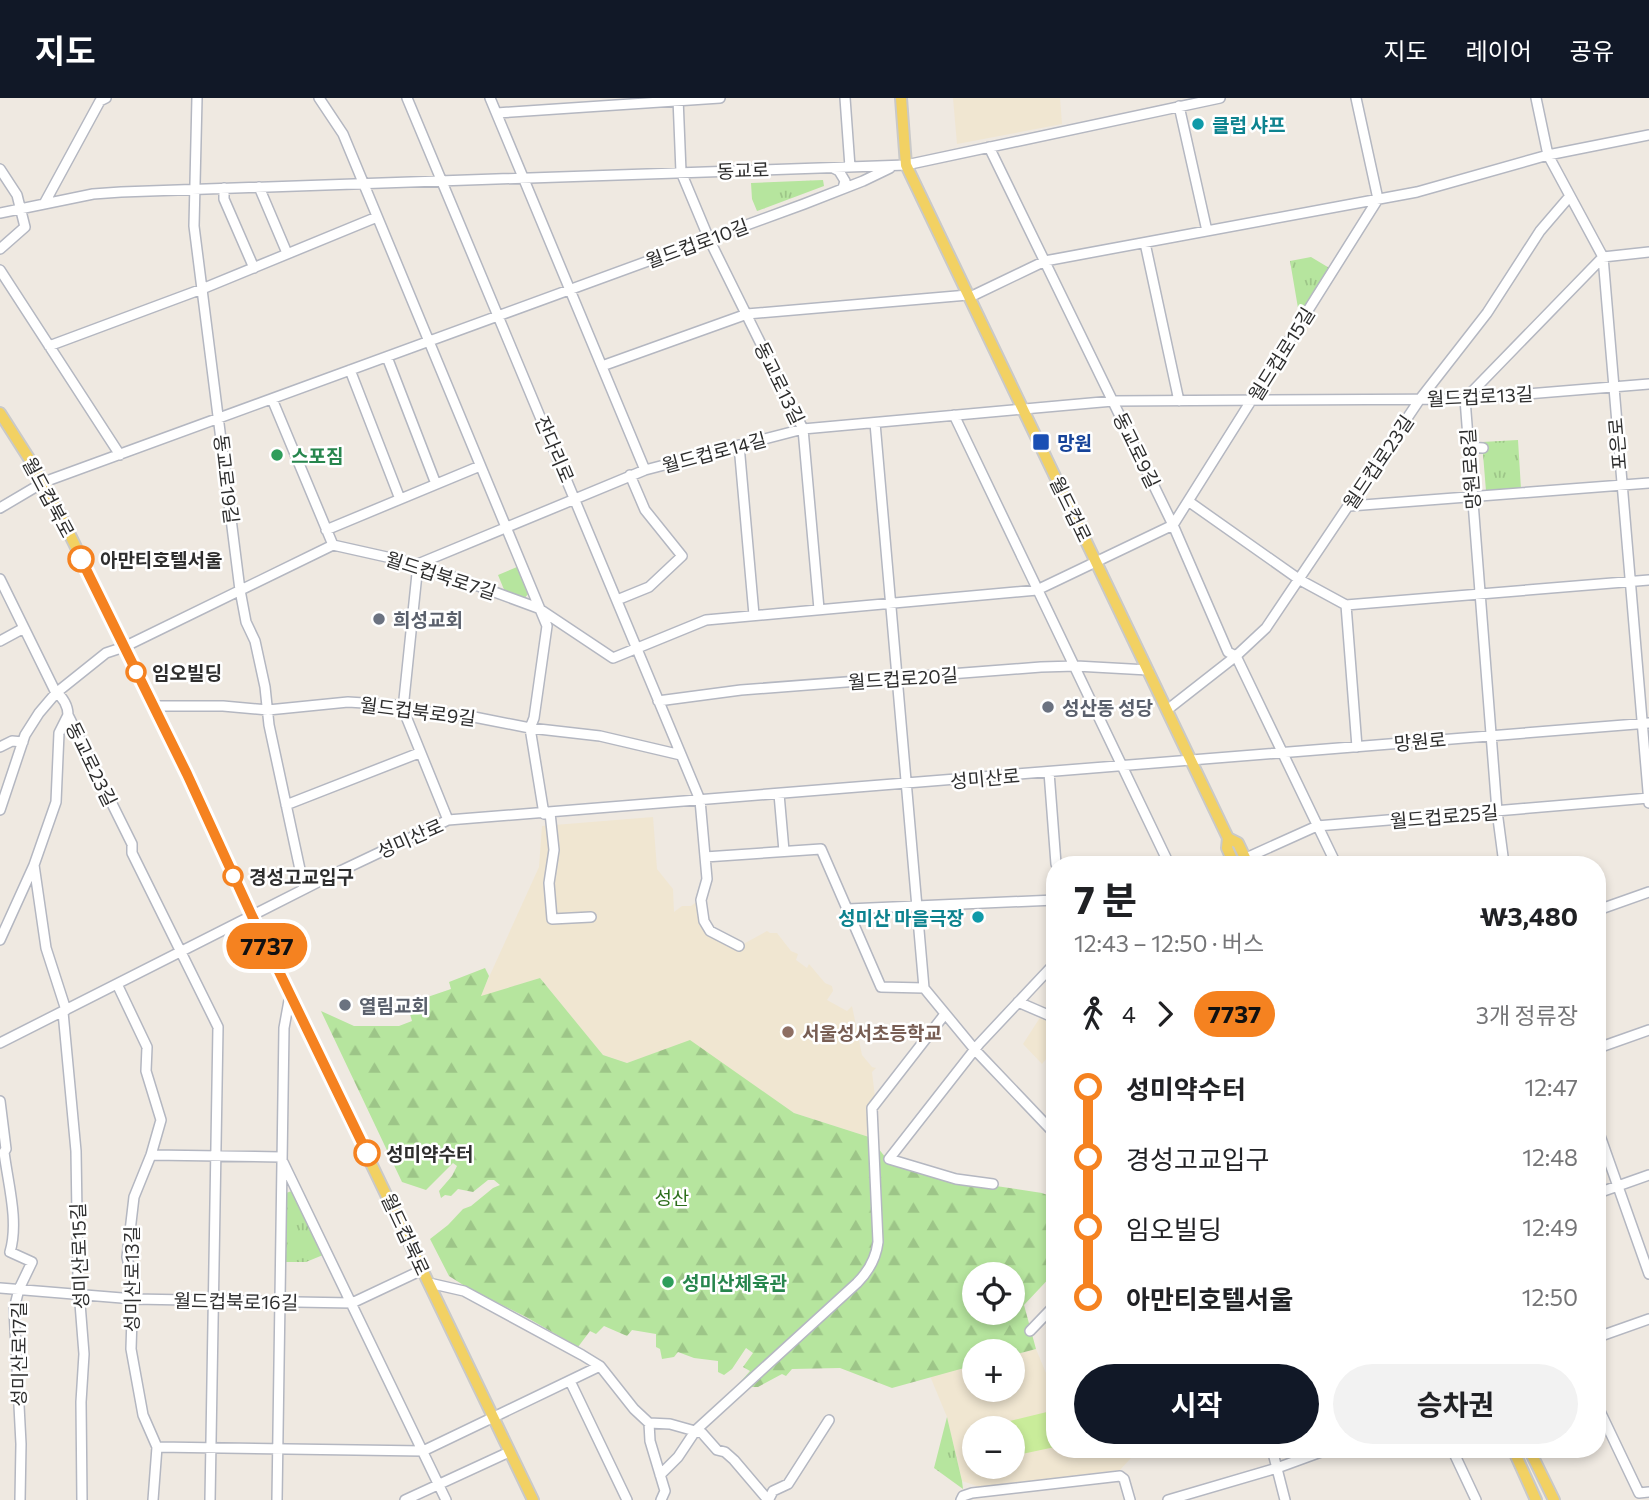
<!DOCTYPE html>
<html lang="ko">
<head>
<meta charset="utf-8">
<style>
	:root { --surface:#fff; --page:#f2f2f2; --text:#202124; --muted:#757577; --accent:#111827 }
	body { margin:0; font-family:Commissioner,"Noto Sans KR",sans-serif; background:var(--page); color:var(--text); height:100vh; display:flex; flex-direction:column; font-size:26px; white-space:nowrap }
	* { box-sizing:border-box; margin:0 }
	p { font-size:23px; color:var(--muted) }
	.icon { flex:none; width:38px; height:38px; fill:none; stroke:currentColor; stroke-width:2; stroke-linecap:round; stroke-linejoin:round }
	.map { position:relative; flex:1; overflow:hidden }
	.drawer { position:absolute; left:1046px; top:758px; width:560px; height:602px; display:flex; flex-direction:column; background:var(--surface); border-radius:28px; box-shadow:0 4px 10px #0003 }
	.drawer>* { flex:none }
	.badge { padding:0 14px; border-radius:23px; font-size:24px; line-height:46px }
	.fabs { position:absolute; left:962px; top:1164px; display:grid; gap:14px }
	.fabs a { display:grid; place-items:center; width:63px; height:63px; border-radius:50%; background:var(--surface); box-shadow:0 4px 10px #0003; font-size:35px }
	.map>.badge { position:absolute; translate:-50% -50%; box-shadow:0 0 0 4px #fff }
	.legs { display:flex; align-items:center; gap:10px; height:77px; padding:0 28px; font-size:23px }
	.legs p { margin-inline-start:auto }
	.head { display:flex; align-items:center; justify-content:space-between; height:119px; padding:0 28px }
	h1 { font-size:38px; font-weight:700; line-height:52px }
	.action { display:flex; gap:14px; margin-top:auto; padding:14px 28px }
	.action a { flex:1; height:80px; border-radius:42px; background:var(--accent); color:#fff; font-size:28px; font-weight:700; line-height:80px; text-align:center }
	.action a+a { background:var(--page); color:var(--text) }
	ul { padding:0 28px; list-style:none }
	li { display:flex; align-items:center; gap:24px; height:70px; font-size:26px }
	li i { display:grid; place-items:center; width:10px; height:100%; margin:0 9px; background:currentColor }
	li i::after { content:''; width:18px; height:18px; margin:-9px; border:5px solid; border-radius:50%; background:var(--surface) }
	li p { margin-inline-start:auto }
	li:first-child i { background:linear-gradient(#0000 50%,currentColor 0) }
	li:last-child i { background:linear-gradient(currentColor 50%,#0000 0) }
	header { display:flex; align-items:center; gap:42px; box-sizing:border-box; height:98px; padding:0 35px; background:var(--accent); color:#fff }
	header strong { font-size:33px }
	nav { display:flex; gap:38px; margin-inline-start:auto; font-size:24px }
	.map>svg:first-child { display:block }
</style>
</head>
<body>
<header>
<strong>지도</strong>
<nav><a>지도</a><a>레이어</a><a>공유</a></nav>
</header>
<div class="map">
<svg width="1649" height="1402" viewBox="0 0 1649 1402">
	<defs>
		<pattern id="grass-tufts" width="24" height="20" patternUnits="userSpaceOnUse" patternTransform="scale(1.75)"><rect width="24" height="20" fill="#b6e59e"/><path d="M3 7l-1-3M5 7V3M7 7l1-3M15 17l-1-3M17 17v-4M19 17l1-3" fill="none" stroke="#9dc588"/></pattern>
		<pattern id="forest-firs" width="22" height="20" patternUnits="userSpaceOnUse" patternTransform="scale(1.75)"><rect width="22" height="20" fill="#b6e59e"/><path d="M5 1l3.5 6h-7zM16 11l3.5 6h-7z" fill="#9dc588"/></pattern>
	</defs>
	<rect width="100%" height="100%" fill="#efe9e1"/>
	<path fill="#f0e6d1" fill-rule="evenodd" d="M953 0H1060L1062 26 957 46Z
		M653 719 657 771 673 791 674 814 682 808H691L699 802V824L708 836 736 850 767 833 770 835H777L791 853 798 856 796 862 807 870 809 866 825 885 832 888 833 893 827 902 847 913 852 908 862 957 872 969 876 970 872 974 875 999 869 1008V1039L794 1015 690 943 627 965 603 957 540 880 480 899 539 769 542 728Z
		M1041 918 1055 924V950L1042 966 1023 946Z
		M1036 1251 1055 1297V1351H1130L1131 1360 1120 1372 980 1389 962 1383 947 1319 930 1278 975 1267V1292H1013V1257ZM975 1330H1013V1368H975Z"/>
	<path fill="url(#grass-tufts)" d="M823 82 824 88 757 113 752 101 751 85Z
		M1311 159 1331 171 1305 211 1298 210 1290 163Z
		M1518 342 1521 391 1486 393 1482 344Z
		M517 469 528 496 524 501 505 494 498 477Z
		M292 1093 323 1157 306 1164H286V1095Z
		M947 1319 962 1383 963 1391 934 1370Z"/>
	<path fill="url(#forest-firs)" fill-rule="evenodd" d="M485 870 489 878 481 898 540 880 603 957 627 965 690 942 794 1015 869 1039 886 1060 996 1088 1042 1095 1055 1100V1174L1024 1207 1036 1251 1013 1257V1253H975V1267L892 1290 840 1270 792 1271 786 1278 782 1276 758 1289H736L750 1273 743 1269 753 1255 746 1250 732 1271 724 1277 718 1274V1263L694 1260 678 1254 674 1259 662 1261 660 1251 656 1249V1236L632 1232 627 1238 604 1228 596 1236 590 1233 578 1249 526 1219 468 1190 449 1178 430 1141 448 1127 463 1111 471 1108 493 1090 500 1087 494 1082H488L473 1094 458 1091 451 1098 445 1097 441 1100 439 1093 452 1078 457 1068 453 1065 426 1092 402 1084 321 913 354 928H399L412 923 407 906 451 891 449 884ZM975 1176H1013V1214H975Z"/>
	<path fill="#c9ec9a" d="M1055 1312V1349L1013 1358V1330H994L993 1327Z"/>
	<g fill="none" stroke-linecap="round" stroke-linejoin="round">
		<g stroke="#b4b7c1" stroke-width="12">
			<path id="minor" d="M197 0 194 128 240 492 246 524 255 543 265 589 269 627 304 790
				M319 0 343 36 547 528 534 620 530 630 544 716
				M407 0 700 702 707 781 701 802 704 823 710 833 739 848
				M490 0 645 372
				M678 0 681 74 709 141 803 331 819 511
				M845 0 850 69
				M1536 0 1548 57 1603 159 1649 705
				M1179 8 1207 133
				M497 15 720 0
				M989 49 1173 427 1228 554 1236 558 1336 766
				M833 70 839 73 845 83 843 90
				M0 71 17 97 25 129 0 151
				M259 89 287 155
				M224 90V101L254 170
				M44 106 100 3 106 0
				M0 115 93 96 121 94 906 67 1220 0
				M1145 145 1179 303
				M0 172 120 357
				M970 199 1045 163 1417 94 1548 57 1649 37
				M49 248 202 191 377 119
				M387 259 436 386
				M602 268 747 216 968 197
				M350 272 400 401
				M272 301 333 447
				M954 317 1169 766
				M875 325 924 890 976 953 1055 1036
				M739 347 754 517
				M1468 349 1483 350
				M1188 403 1300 482 1346 507 1357 649
				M1350 408 1649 385
				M0 410 44 384 804 106 863 83 890 70
				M326 432 480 368
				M418 466 645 372 803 331 1113 303 1465 301 1649 286
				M418 466 403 611 448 722
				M0 481 56 595C63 599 68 608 68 617L132 746V755L218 929 210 1402
				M617 502 649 489 682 458 645 412 630 377
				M1346 507 1649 482
				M0 543 24 530
				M658 603 741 592 1041 569 1076 568 1148 572
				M152 608H223L268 612 348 604 396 607 403 611 474 619 530 630 600 638 681 657
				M1167 612 1236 558 1266 530 1420 301 1487 215 1540 133 1570 98
				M0 649 12 643 23 644
				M1049 674 1056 766
				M779 696 784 753
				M286 707 419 655
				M0 712 25 637 39 615 56 595 106 555 124 549 333 447 418 466 538 510 613 560 706 522 1037 492 1173 427 1378 101 1356 0
				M550 715 554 752 549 785 552 821 591 819
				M705 759 821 751 881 889 924 890
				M1246 760 1317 728 1649 700
				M1504 766 1497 713 1465 301 1603 159 1649 154
				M848 811 1055 802
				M1598 812 1649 794
				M0 842 34 767
				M117 886 147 949 146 973 161 1022 151 1057 134 1099 127 1159 133 1187 131 1251 143 1317 157 1349 153 1402
				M1018 904 1055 920
				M66 912 46 850 34 767 56 704 59 635 68 617
				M63 914 76 1053 78 1180 84 1256 81 1304 82 1402
				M0 945 332 777 448 722 1649 625
				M1598 950 1649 932
				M0 1003 6 1051 4 1054C8 1086 19 1123 10 1154L32 1164 19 1191 14 1211 21 1346 20 1402
				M1598 1032 1649 1176
				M151 1057 281 1059
				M283 1064 446 1402
				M993 1086 956 1081 889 1061 979 946 1055 865
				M1598 1095 1649 1077
				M429 1185 464 1193 582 1257 600 1268 634 1311 649 1325 650 1343 665 1393 661 1402
				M0 1190 134 1201 352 1205 422 1172
				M1030 1233 1055 1207
				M1598 1239 1649 1221
				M570 1283 627 1402
				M1598 1309 1639 1395 1649 1394
				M649 1325 670 1326 702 1335 717 1352 725 1354 734 1362 768 1402
				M157 1349 423 1353 600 1268
				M1272 1351 1285 1402
				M1452 1351 1476 1402
				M660 1377 678 1359 696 1332 857 1185C869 1173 876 1161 878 1144L872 1010 945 916
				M769 1401 773 1393 788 1386 829 1322
				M277 1402 284 930 290 897
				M405 1402 509 1354
				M961 1402 963 1398 972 1395 1120 1378 1124 1381 1130 1402
				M1168 1402 1277 1370 1329 1351"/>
		</g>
		<g stroke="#c9c9c9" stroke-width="14">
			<path id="major" d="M901 0 906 67 1228 740 1238 745 1248 766
				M0 315 44 384 187 676 252 818 533 1402
				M1228 740 1227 750 1234 766
				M1513 1351 1536 1402
				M1529 1351 1554 1402"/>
		</g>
		<use href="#minor" stroke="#fff" stroke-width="9"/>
		<use href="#major" stroke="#f2d163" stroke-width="10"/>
	</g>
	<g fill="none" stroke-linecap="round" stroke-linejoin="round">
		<g stroke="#fff" stroke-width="16">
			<path id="line-1" d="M81 461 187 676 252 818 367 1055"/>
		</g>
		<use href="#line-1" stroke="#f58220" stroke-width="10"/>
	</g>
	<g fill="#0f9aa8" stroke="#fff" stroke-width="2.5">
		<circle cx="1198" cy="26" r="7"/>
		<circle cx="978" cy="819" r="7"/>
	</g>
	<rect fill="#1a4fb4" stroke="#fff" stroke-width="2.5" x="1032" y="335" width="18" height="18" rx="3.5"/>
	<g fill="#2e9e5b" stroke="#fff" stroke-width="2.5">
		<circle cx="277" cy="357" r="7"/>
		<circle cx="668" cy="1184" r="7"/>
	</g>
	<g fill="#fff" stroke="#f58220" stroke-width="3.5">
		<circle cx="81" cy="461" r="12"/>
		<circle cx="136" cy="574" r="9"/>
		<circle cx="233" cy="778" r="9"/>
		<circle cx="367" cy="1055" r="12"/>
	</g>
	<g fill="#6b7280" stroke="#fff" stroke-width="2.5">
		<circle cx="379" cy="521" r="7"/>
		<circle cx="1048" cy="609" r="7"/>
		<circle cx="345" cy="907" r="7"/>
	</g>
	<circle fill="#8d6e63" stroke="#fff" stroke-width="2.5" cx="788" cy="934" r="7"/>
	<g text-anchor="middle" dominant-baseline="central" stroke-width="5" stroke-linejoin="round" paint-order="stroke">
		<g font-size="19" font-weight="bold" fill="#0d838f" stroke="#fff" text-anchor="start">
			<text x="1212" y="26">클럽 샤프</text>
			<text x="964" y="819" text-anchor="end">성미산 마을극장</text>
		</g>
		<g font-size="19" fill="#2e2e2e" stroke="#fff">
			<text transform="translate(743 72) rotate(-2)">동교로</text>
			<text transform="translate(697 145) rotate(-20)">월드컵로10길</text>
			<text transform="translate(1281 256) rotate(-58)">월드컵로15길</text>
			<text transform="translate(780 285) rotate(64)">동교로13길</text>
			<text transform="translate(1480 298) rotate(-3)">월드컵로13길</text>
			<text transform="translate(1617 346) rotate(-95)">포은로</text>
			<text transform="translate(555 351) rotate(67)">잔다리로</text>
			<text transform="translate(1137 352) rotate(64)">동교로9길</text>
			<text transform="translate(714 354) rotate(-15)">월드컵로14길</text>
			<text transform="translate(1378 364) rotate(-56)">월드컵로23길</text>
			<text transform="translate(1470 371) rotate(-94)">망원로8길</text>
			<text transform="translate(227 381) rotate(83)">동교로19길</text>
			<text transform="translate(49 399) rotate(62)">월드컵북로</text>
			<text transform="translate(1071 411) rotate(64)">월드컵로</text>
			<text transform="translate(441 477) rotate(18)">월드컵북로7길</text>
			<text transform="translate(903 580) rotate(-4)">월드컵로20길</text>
			<text transform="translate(418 613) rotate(7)">월드컵북로9길</text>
			<text transform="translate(1420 643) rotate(-5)">망원로</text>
			<text transform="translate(92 666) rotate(64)">동교로23길</text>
			<text transform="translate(985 680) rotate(-5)">성미산로</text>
			<text transform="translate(1444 718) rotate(-5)">월드컵로25길</text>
			<text transform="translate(410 740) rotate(-24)">성미산로</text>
			<text transform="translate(406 1136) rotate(65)">월드컵북로</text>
			<text transform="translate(79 1158) rotate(-92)">성미산로15길</text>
			<text transform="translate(131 1181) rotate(-90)">성미산로13길</text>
			<text transform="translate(236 1203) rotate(1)">월드컵북로16길</text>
			<text transform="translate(18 1256) rotate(-90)">성미산로17길</text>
		</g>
		<g font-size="19" font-weight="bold" fill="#164399" stroke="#fff" text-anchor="start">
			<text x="1057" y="344">망원</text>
		</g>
		<g font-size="19" font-weight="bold" fill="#27864d" stroke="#fff" text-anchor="start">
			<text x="291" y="357">스포짐</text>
			<text x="682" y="1184">성미산체육관</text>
		</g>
		<g font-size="19" font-weight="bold" fill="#2e2e2e" stroke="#fff" text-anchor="start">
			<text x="100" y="461">아만티호텔서울</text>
			<text x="152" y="574">임오빌딩</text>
			<text x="249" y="778">경성고교입구</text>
			<text x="386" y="1055">성미약수터</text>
		</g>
		<g font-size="19" font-weight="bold" fill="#5b616d" stroke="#fff" text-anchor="start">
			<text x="393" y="521">희성교회</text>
			<text x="1062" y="609">성산동 성당</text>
			<text x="359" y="907">열림교회</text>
		</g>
		<g font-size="19" font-weight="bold" fill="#785e54" stroke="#fff" text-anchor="start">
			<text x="802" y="934">서울성서초등학교</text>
		</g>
		<g font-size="19" fill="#2c6e1b" stroke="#fff">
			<text x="672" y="1099">성산</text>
		</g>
	</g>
</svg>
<div class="fabs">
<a><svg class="icon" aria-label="locate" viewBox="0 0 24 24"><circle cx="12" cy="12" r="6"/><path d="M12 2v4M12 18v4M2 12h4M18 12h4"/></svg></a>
<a>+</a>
<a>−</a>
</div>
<b class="badge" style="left:267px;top:848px;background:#f58220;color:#111">7737</b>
<section class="drawer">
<div class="head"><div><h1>7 분</h1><p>12:43 – 12:50 · 버스</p></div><b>₩3,480</b></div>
<div class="legs"><svg class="icon" aria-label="walk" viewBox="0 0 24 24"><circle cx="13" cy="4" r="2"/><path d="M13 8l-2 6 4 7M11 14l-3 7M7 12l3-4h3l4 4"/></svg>4<svg class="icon" aria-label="forward" viewBox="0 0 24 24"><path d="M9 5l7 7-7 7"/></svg><b class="badge" style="background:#f58220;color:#111">7737</b><p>3개 정류장</p></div>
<ul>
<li><i style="color:#f58220"></i><b>성미약수터</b><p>12:47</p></li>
<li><i style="color:#f58220"></i><span>경성고교입구</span><p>12:48</p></li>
<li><i style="color:#f58220"></i><span>임오빌딩</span><p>12:49</p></li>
<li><i style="color:#f58220"></i><b>아만티호텔서울</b><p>12:50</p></li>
</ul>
<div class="action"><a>시작</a><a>승차권</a></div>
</section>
</div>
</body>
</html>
